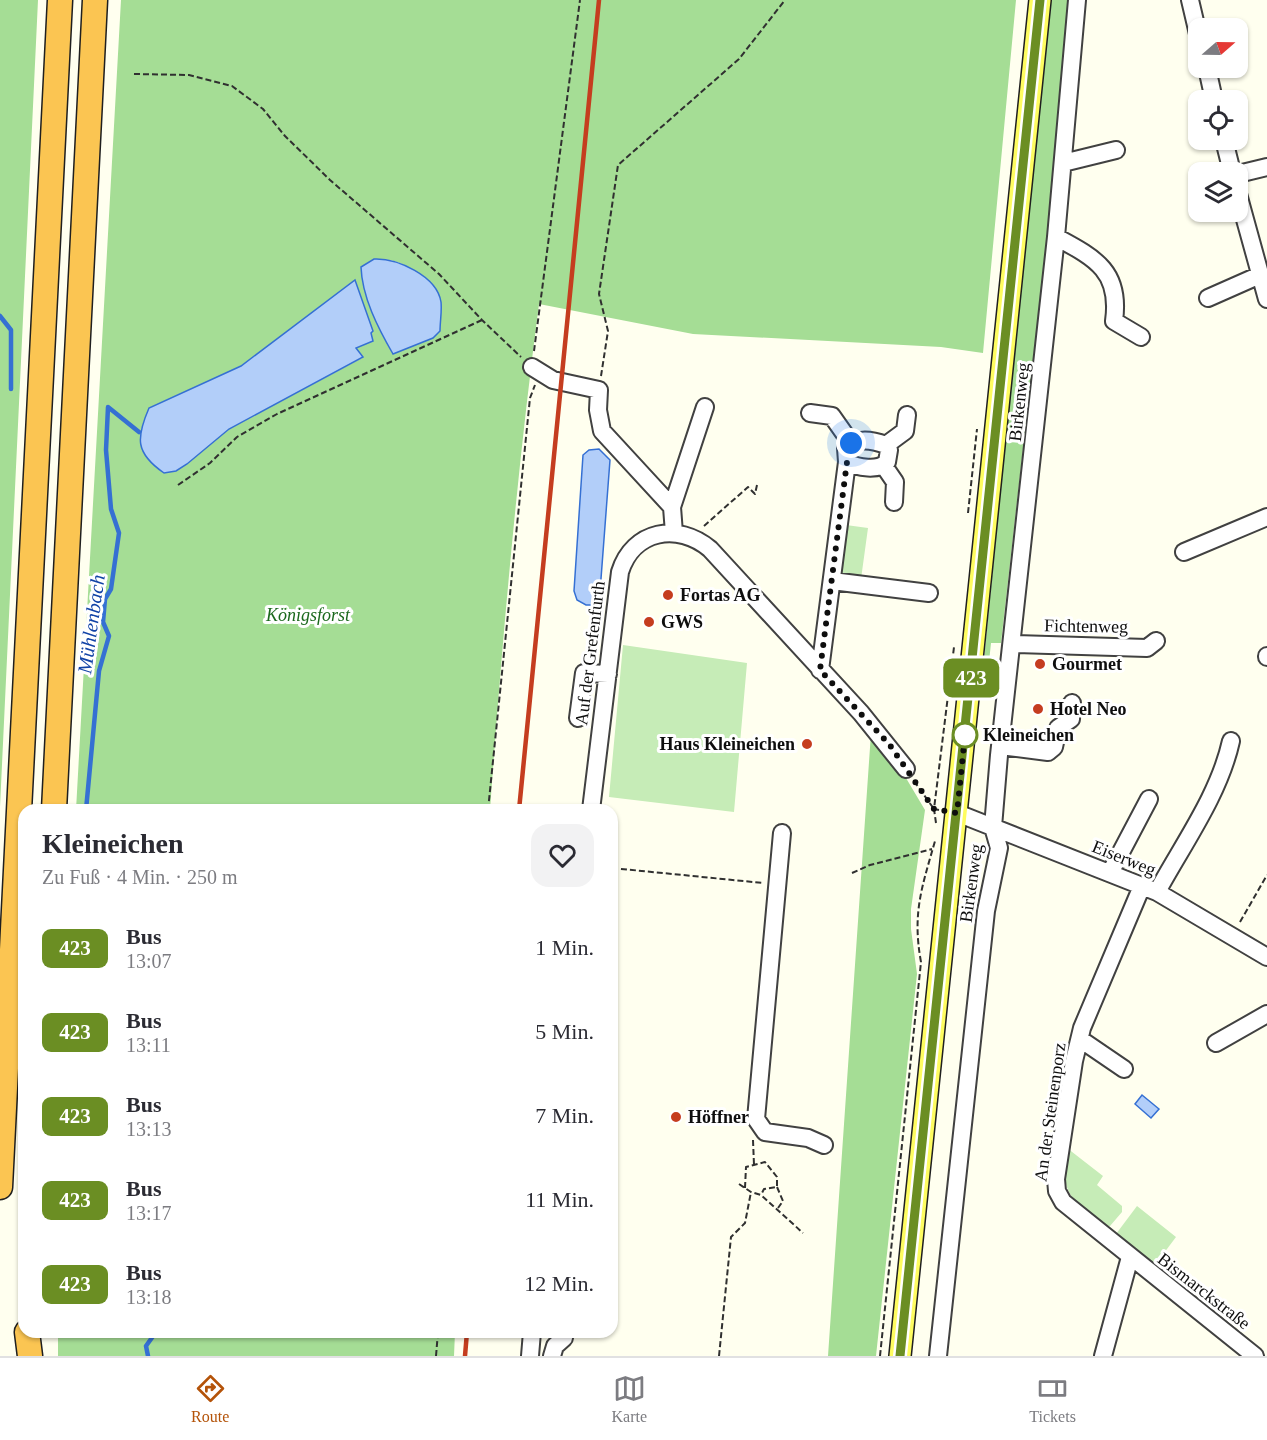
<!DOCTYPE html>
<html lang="de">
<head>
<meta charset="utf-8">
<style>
	:root { --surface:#fff; --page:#f2f2f3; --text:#2b2b33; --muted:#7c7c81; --line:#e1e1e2; --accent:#b45309 }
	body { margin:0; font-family:"Times New Roman",serif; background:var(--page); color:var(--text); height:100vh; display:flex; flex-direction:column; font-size:22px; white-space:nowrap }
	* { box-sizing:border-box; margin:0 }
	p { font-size:20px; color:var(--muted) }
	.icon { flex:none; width:33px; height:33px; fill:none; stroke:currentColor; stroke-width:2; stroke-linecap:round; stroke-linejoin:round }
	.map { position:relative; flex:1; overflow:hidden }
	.details { position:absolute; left:18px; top:804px; width:600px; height:534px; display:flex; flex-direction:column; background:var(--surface); border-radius:18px; box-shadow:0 2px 4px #0004 }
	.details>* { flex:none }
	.badge { padding:0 12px; border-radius:9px; font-size:21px; line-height:39px }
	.needle { width:39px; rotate:70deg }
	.buttons { position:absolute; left:1188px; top:18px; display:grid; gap:12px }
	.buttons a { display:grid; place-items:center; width:60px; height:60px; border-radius:12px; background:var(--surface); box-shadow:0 2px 4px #0004; font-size:30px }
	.you { position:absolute; width:30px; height:30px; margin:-15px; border:4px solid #fff; border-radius:50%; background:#1a73e8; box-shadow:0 0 0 9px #1a73e833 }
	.map>.badge { position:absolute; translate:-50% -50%; box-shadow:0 0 0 3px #fff }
	.round { display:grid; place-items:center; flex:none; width:63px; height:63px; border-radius:18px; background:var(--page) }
	.overview { display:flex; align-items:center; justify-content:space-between; height:102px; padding:0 24px }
	h1 { font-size:28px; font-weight:800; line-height:45px }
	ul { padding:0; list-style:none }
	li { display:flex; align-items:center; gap:18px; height:84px; padding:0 24px }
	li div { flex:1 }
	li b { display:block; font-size:22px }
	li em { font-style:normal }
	li .badge { min-width:66px; font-weight:700; text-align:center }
	.menu { display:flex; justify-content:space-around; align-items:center; height:84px; border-top:2px solid var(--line); background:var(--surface); font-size:16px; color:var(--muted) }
	.menu a { display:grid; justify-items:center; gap:3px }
	.menu .active { color:var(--accent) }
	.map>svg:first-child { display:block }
</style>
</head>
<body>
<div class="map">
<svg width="1267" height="1356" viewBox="0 0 1267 1356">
	<rect width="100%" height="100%" fill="#ffffef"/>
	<path fill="#c6ecb7" d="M846 525 868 528 861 579 845 578 841 574Z
		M623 645 747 663 734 812 609 797Z
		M1067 1148 1103 1176 1097 1185 1122 1206V1212L1110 1226 1103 1227C1070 1197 1060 1195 1067 1148Z
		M1137 1206 1176 1237 1155 1265 1116 1234Z"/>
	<path fill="#a5dd95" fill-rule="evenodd" d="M0 0H38L0 807Z
		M121 0H1016L983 353 941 347 693 334 539 304C517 472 502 641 490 810H76ZM374 259C398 258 410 267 427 282L361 267ZM355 281 356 348 362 358 229 429 176 471 149 408 241 366Z
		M1048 0H1069L1052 192 1001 643H991L987 681 982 680Z
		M871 733 903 773 925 810 911 909V929L917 974 876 1356H828Z
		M58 1332H455L454 1356H58Z"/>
	<path fill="#b2cef9" stroke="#3570d3" stroke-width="1.5" d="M374 259C397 258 437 276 441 302 442 311 440 322 440 331L433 338 393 354C378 328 362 297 361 267Z
		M355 280 373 331 371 333 373 341 356 348 363 357 229 429 187 464 176 471 164 473C135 453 136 438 149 408L241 366Z
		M599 449 610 460 599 605H586L577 600 574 591 583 455 589 450Z
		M1142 1095 1159 1109 1151 1118 1135 1104Z"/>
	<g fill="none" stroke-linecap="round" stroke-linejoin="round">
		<path stroke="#3570d3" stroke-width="4.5" d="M0 316 11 330V389
			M86 810 99 671 109 636 103 622 105 599 111 589 119 533 111 509 106 450 108 407 139 432
			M148 1356 146 1346 156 1332"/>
		<g stroke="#414141" stroke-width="20">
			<path id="minor" d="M1190 0 1198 34
				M1207 68 1214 100
				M1224 140 1232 172
				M1063 163 1116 150
				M1238 174 1267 167
				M1238 194 1267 299
				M1056 237C1095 258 1121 271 1114 321L1141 337
				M1208 298 1260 275
				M532 367 553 380 599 390 598 410 602 431 672 507 674 533
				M810 413 832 416 851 443
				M886 445 905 431 907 415
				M884 466 895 482 894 502
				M672 507 705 407
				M1184 552 1267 517
				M832 581 929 593
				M1012 644 1147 648 1156 641
				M1267 656V657
				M820 670 847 462 846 448C857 437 872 440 886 445L889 450 887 462C879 471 857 468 847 462
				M578 718 584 673 608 674
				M1000 746 1048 752 1054 747 1058 728 1071 719 1072 703
				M591 810 620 572C633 530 678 522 710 549L861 713 906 769
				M957 813 1157 892 1267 957
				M782 833 756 1119 765 1132 808 1138 824 1145
				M1110 873 1149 799
				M1142 886 1082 1028 1074 1061 1056 1179 1057 1191 1063 1202 1255 1356
				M1157 892C1183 844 1219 795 1231 741
				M1080 1039 1124 1069
				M1216 1043 1267 1014
				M530 1356 532 1332
				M552 1356 555 1346 564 1338
				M938 1356 986 911 999 848 993 827 999 755 1056 237 1077 0
				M1103 1356 1130 1257"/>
		</g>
		<g stroke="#1f1f1f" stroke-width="24">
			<path id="major" d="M900 1356 1040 0"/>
		</g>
		<g stroke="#1f1f1f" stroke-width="27">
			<path id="highway" d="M54 810 95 0
				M0 1187 60 0
				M27 1332 30 1356"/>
		</g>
		<path stroke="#303030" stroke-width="2" stroke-dasharray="6 3" stroke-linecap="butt" d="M134 74 189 75 232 86 263 109 285 136 330 180 439 274 482 320 521 357
			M534 351 580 0
			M601 376 608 331 599 294 618 165 739 59 785 0
			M178 485 210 463 237 437 277 414 482 320
			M968 513 977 429
			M704 526 748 487 755 494 757 485
			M914 781 934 809 939 810
			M488 810 530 398 535 385
			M936 823 934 809 954 647
			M612 868 763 883
			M852 873 870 865 932 849
			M1240 922 1267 875
			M753 1140 754 1165
			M739 1184 751 1192 761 1195 803 1233
			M777 1187 783 1201 778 1208
			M745 1188 746 1167 765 1162 777 1177V1187L764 1189 761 1195
			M436 1356 438 1332
			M719 1356 731 1237 745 1223 751 1192
			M880 1356 921 962C912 913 922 887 935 841"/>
		<use href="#minor" stroke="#fff" stroke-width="16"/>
		<use href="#major" stroke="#fefc60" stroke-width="21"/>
		<use href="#highway" stroke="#fbc552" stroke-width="24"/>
		<path stroke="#c53d1f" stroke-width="4.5" d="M519 810 599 0
			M465 1356 467 1332"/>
	</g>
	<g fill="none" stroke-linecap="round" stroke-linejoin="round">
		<g stroke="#fff" stroke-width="14">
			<path id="line" d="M900 1356 1040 0"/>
		</g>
		<use href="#line" stroke="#6b8e23" stroke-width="9"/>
		<path stroke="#0e0e0e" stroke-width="6" stroke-dasharray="0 10.8" d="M851 443 845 455 847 462 820 670 889 744 934 809 957 813 965 735"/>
	</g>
	<g fill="#c53d1f" stroke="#fff" stroke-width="2">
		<circle cx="668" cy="595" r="6"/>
		<circle cx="649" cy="622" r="6"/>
		<circle cx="1040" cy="664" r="6"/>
		<circle cx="1038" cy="709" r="6"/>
		<circle cx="807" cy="744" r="6"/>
		<circle cx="676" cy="1117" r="6"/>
	</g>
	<circle fill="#fff" stroke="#6b8e23" stroke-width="3" cx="965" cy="735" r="12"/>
	<g text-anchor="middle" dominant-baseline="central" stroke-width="6" stroke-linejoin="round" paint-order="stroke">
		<g font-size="18" fill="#0e0e0e" stroke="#fff">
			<text transform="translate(1019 402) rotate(-84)">Birkenweg</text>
			<text transform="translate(1086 626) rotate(1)">Fichtenweg</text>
			<text transform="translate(590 653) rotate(-83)">Auf der Grefenfurth</text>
			<text transform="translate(1124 858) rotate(22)">Eiserweg</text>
			<text transform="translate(971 883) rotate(-82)">Birkenweg</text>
			<text transform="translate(1050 1112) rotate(-82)">An der Steinenporz</text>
			<text transform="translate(1204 1291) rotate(38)">Bismarckstraße</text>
		</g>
		<g font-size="18" font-weight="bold" fill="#0e0e0e" stroke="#fff" text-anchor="start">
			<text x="680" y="595">Fortas AG</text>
			<text x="661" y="622">GWS</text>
			<text x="1052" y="664">Gourmet</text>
			<text x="1050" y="709">Hotel Neo</text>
			<text x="795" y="744" text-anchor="end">Haus Kleineichen</text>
			<text x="688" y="1117">Höffner</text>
		</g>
		<g font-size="18" font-style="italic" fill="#1b691d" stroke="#fff">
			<text x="308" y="615">Königsforst</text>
		</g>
		<g font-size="18" font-weight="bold" fill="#0e0e0e" stroke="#fff" text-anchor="start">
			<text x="983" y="735">Kleineichen</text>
		</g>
		<g font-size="20" font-style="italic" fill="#1143a6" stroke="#fff">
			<text transform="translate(91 624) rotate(-82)">Mühlenbach</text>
		</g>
	</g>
</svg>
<div class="buttons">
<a><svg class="needle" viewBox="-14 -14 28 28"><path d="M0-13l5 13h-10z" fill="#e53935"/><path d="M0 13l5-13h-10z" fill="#7c7c81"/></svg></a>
<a><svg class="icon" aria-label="locate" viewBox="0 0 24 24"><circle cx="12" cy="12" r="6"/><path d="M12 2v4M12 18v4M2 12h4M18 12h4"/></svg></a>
<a><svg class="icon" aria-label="layers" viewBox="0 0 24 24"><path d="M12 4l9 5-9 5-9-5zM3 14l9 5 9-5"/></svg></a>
</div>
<div class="you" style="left:851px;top:443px"></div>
<b class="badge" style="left:971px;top:678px;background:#6b8e23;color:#fff">423</b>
<section class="details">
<div class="overview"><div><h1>Kleineichen</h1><p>Zu Fuß · 4 Min. · 250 m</p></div><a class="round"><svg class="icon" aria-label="heart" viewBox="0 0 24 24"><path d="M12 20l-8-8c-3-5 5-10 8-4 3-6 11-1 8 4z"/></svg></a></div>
<ul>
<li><span class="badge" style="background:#6b8e23;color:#fff">423</span><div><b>Bus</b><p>13:07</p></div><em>1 Min.</em></li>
<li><span class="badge" style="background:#6b8e23;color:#fff">423</span><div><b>Bus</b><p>13:11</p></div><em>5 Min.</em></li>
<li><span class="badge" style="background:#6b8e23;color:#fff">423</span><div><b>Bus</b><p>13:13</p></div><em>7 Min.</em></li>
<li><span class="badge" style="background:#6b8e23;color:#fff">423</span><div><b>Bus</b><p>13:17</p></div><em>11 Min.</em></li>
<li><span class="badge" style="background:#6b8e23;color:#fff">423</span><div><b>Bus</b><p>13:18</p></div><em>12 Min.</em></li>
</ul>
</section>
</div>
<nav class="menu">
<a class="active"><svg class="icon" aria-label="directions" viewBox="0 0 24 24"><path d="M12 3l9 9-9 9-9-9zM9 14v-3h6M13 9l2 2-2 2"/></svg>Route</a>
<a><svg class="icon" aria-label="map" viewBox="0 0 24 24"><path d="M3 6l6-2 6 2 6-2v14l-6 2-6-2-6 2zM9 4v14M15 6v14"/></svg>Karte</a>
<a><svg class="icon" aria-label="tickets" viewBox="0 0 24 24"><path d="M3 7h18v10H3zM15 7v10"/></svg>Tickets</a>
</nav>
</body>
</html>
